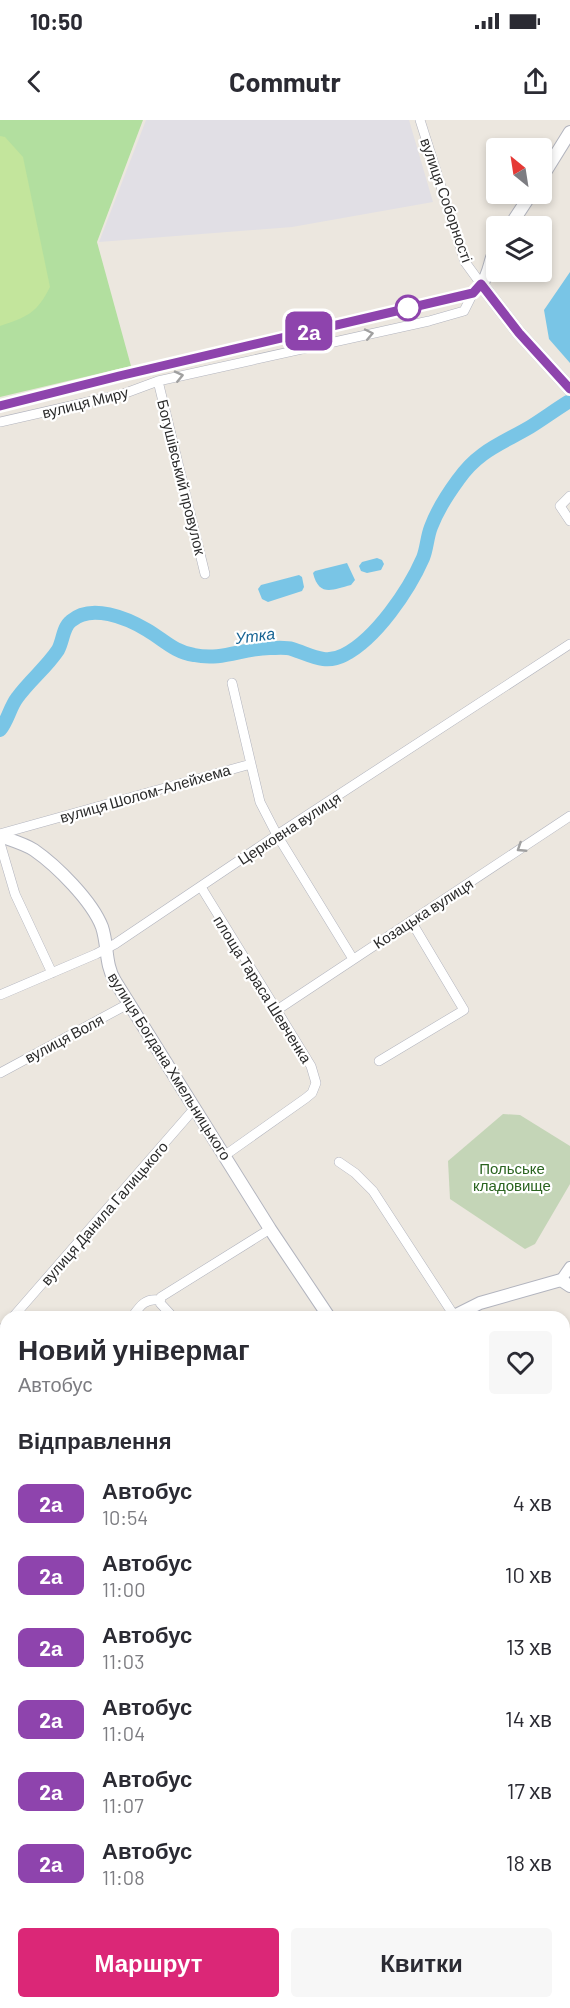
<!DOCTYPE html>
<html lang="uk">
<head>
<meta charset="utf-8">
<style>
	:root { --surface:#fff; --page:#f7f7f7; --text:#2b2b33; --muted:#7c7c81; --accent:#db2777 }
	body { margin:0; font-family:Barlow,sans-serif; background:var(--page); color:var(--text); height:100vh; display:flex; flex-direction:column; font-size:22px; white-space:nowrap }
	* { box-sizing:border-box; margin:0 }
	p { font-size:20px; color:var(--muted) }
	.icon { flex:none; width:33px; height:33px; fill:none; stroke:currentColor; stroke-width:2; stroke-linecap:round; stroke-linejoin:round }
	.map { position:relative; flex:1; overflow:hidden }
	.details { position:absolute; left:0px; top:1191px; width:570px; height:698px; display:flex; flex-direction:column; background:var(--surface); border-radius:18px 18px 0 0; box-shadow:0 3px 9px #0003 }
	.details>* { flex:none }
	.badge { padding:0 12px; border-radius:9px; font-size:21px; line-height:39px }
	.needle { width:39px; rotate:330deg }
	.fabs { position:absolute; left:486px; top:18px; display:grid; gap:12px }
	.fabs a { display:grid; place-items:center; width:66px; height:66px; border-radius:6px; background:var(--surface); box-shadow:0 3px 9px #0003; font-size:30px }
	.map>.badge { position:absolute; translate:-50% -50%; box-shadow:0 0 0 3px #fff }
	h2 { padding:0 18px; font-size:22px; line-height:54px }
	.round { display:grid; place-items:center; flex:none; width:63px; height:63px; border-radius:6px; background:var(--page) }
	.summary { display:flex; align-items:center; justify-content:space-between; height:102px; padding:0 18px }
	h1 { font-size:28px; font-weight:700; line-height:45px }
	.cta { display:flex; gap:12px; margin-top:auto; padding:12px 18px }
	.cta a { flex:1; height:69px; border-radius:6px; background:var(--accent); color:#fff; font-size:24px; font-weight:700; line-height:69px; text-align:center }
	.cta a+a { background:var(--page); color:var(--text) }
	ul { padding:0; list-style:none }
	li { display:flex; align-items:center; gap:18px; height:72px; padding:0 18px }
	li div { flex:1 }
	li b { display:block; font-size:22px }
	li em { font-style:normal }
	li .badge { min-width:66px; font-weight:700; text-align:center }
	.status { display:flex; justify-content:space-between; align-items:center; height:42px; padding:0 30px; background:var(--surface); direction:ltr }
	.status svg { height:16px; fill:currentColor }
	header { display:flex; justify-content:space-between; align-items:center; height:78px; padding:0 18px; background:var(--surface); font-size:27px; font-weight:700 }
	.map>svg:first-child { display:block }
</style>
</head>
<body>
<div class="status"><b>10:50</b><svg viewBox="0 0 49 12"><path d="M0 12V9h3v3zM5 12V6h3v6zM10 12V3h3v9zM15 12V0h3v12zM26 1h20v11H26zM47 4h2v5h-2z"/></svg></div>
<header><svg class="icon" aria-label="back" viewBox="0 0 24 24"><path d="M15 5l-7 7 7 7"/></svg>Commutr<svg class="icon" aria-label="share" viewBox="0 0 24 24"><path d="M12 15V3M7 8l5-5 5 5M5 13v7h14v-7"/></svg></header>
<div class="map">
<svg width="570" height="1888" viewBox="0 0 570 1888">
	<rect width="100%" height="100%" fill="#ece7df"/>
	<path fill="#e1dfe5" d="M146 0H409L433 82 292 107 99 122Z"/>
	<path fill="#b2df9f" d="M0 0H143L97 122 131 246 0 277Z"/>
	<path fill="#c4d5b7" d="M503 994 520 995 570 1026V1064L535 1124 525 1129 450 1079 448 1041Z"/>
	<path fill="#c3e59c" d="M0 16 5 17 23 37 50 167C37 193 27 197 0 206Z"/>
	<path fill="#79c5e6" d="M570 152V243L549 219 544 190Z
		M377 438 382 440 384 444 381 450 367 453 361 451 359 446 362 442Z
		M347 443 355 460 351 465C332 470 319 477 313 453L315 451Z
		M299 455 302 457 304 467 302 471 268 482 262 479 258 469 261 465Z"/>
	<g fill="none" stroke-linecap="round" stroke-linejoin="round">
		<path stroke="#79c5e6" stroke-width="14" d="M0 610C8 600 10 587 17 578 30 560 46 548 58 530 63 521 63 507 71 501 91 483 127 498 147 510 164 520 174 532 194 535 222 541 243 528 270 528 277 528 286 527 292 529 311 535 325 545 344 535 376 519 409 470 423 438 427 428 427 417 431 407 437 391 447 375 458 360 478 331 501 324 530 307 543 299 555 290 568 282"/>
		<g stroke="#b2b4be" stroke-width="10">
			<path id="minor" d="M158 261 205 454
				M0 286 473 173
				M0 302 123 274 158 261 429 201 464 191 473 173 481 164 465 142 420 0
				M570 376 560 386 570 401
				M232 563 251 644
				M0 714 251 644 260 682 277 715 353 839
				M0 723 15 774 52 853
				M201 767 311 946 316 963 312 973 306 978 224 1036
				M0 875 96 834 115 824 277 715 570 524
				M277 890 570 696
				M379 941 464 890 411 801
				M0 953 128 884
				M339 1042 355 1053 373 1071 455 1197
				M13 1197 194 989
				M132 1197C140 1186 145 1178 159 1180
				M173 1197 160 1183 161 1177 270 1109
				M0 1212 6 1205
				M564 1228 570 1229
				M564 1442 570 1441
				M0 1468 6 1469
				M0 1870H6
				M31 1888V1882
				M546 1888V1882"/>
		</g>
		<g stroke="#b2b4be" stroke-width="12">
			<path id="tertiary" d="M561 1160 570 1147
				M396 1888V1882"/>
		</g>
		<g stroke="#b2b4be" stroke-width="14">
			<path id="secondary" d="M542 57 570 12
				M510 106 531 74
				M496 128C489 140 490 155 481 164L519 213 570 269
				M0 716C11 720 25 724 34 730 57 746 92 781 102 807 108 825 105 845 115 861L270 1109 329 1197
				M452 1197 480 1183 561 1160 570 1166
				M564 1864H570"/>
		</g>
		<use href="#minor" stroke="#fff" stroke-width="9"/>
		<use href="#tertiary" stroke="#fff" stroke-width="10"/>
		<use href="#secondary" stroke="#fff" stroke-width="12"/>
	</g>
	<defs><path id="oneway-chevron" d="M-2-3.5L2.5 0L-2 3.5" fill="none" stroke-width="1.6" stroke-linecap="round" stroke-linejoin="round" transform="scale(1.5)"/></defs>
	<g stroke="#a0a0a0">
		<use href="#oneway-chevron" transform="translate(369 214) rotate(-12)"/>
		<use href="#oneway-chevron" transform="translate(179 256) rotate(-13)"/>
		<use href="#oneway-chevron" transform="translate(521 728) rotate(147)"/>
	</g>
	<g fill="none" stroke-linecap="round" stroke-linejoin="round">
		<g stroke="#fff" stroke-width="14">
			<path id="line" d="M0 286 119 256 473 173 481 164 519 213 570 269"/>
		</g>
		<use href="#line" stroke="#8e44ad" stroke-width="9"/>
	</g>
	<circle fill="#fff" stroke="#8e44ad" stroke-width="3" cx="408" cy="188" r="12"/>
	<g text-anchor="middle" dominant-baseline="central" stroke-width="4.5" stroke-linejoin="round" paint-order="stroke">
		<g font-size="15" fill="#2b2b2b" stroke="#fff">
			<text transform="translate(447 80) rotate(71)">вулиця Соборності</text>
			<text transform="translate(85 282) rotate(-14)">вулиця Миру</text>
			<text transform="translate(182 357) rotate(76)">Богушівський провулок</text>
			<text transform="translate(145 673) rotate(-16)">вулиця Шолом-Алейхема</text>
			<text transform="translate(289 708) rotate(-33)">Церковна вулиця</text>
			<text transform="translate(423 793) rotate(-33)">Козацька вулиця</text>
			<text transform="translate(263 869) rotate(58)">площа Тараса Шевченка</text>
			<text transform="translate(64 918) rotate(-28)">вулиця Воля</text>
			<text transform="translate(170 946) rotate(58)">вулиця Богдана Хмельницького</text>
			<text transform="translate(104 1093) rotate(-49)">вулиця Данила Галицького</text>
		</g>
		<g font-size="15" fill="#2b6420" stroke="#fff">
			<text x="512" y="1048">Польське<tspan x="512" dy="17">кладовище</tspan></text>
		</g>
		<g font-size="16" font-style="italic" fill="#176494" stroke="#fff">
			<text transform="translate(255 515) rotate(-7)">Утка</text>
		</g>
	</g>
</svg>
<div class="fabs">
<a><svg class="needle" viewBox="-14 -14 28 28"><path d="M0-13l5 13h-10z" fill="#e53935"/><path d="M0 13l5-13h-10z" fill="#7c7c81"/></svg></a>
<a><svg class="icon" aria-label="layers" viewBox="0 0 24 24"><path d="M12 4l9 5-9 5-9-5zM3 14l9 5 9-5"/></svg></a>
</div>
<b class="badge" style="left:309px;top:211px;background:#8e44ad;color:#fff">2а</b>
<section class="details">
<div class="summary"><div><h1>Новий універмаг</h1><p>Автобус</p></div><a class="round"><svg class="icon" aria-label="heart" viewBox="0 0 24 24"><path d="M12 20l-8-8c-3-5 5-10 8-4 3-6 11-1 8 4z"/></svg></a></div>
<h2>Відправлення</h2>
<ul>
<li><span class="badge" style="background:#8e44ad;color:#fff">2а</span><div><b>Автобус</b><p>10:54</p></div><em>4 хв</em></li>
<li><span class="badge" style="background:#8e44ad;color:#fff">2а</span><div><b>Автобус</b><p>11:00</p></div><em>10 хв</em></li>
<li><span class="badge" style="background:#8e44ad;color:#fff">2а</span><div><b>Автобус</b><p>11:03</p></div><em>13 хв</em></li>
<li><span class="badge" style="background:#8e44ad;color:#fff">2а</span><div><b>Автобус</b><p>11:04</p></div><em>14 хв</em></li>
<li><span class="badge" style="background:#8e44ad;color:#fff">2а</span><div><b>Автобус</b><p>11:07</p></div><em>17 хв</em></li>
<li><span class="badge" style="background:#8e44ad;color:#fff">2а</span><div><b>Автобус</b><p>11:08</p></div><em>18 хв</em></li>
</ul>
<div class="cta"><a>Маршрут</a><a>Квитки</a></div>
</section>
</div>
</body>
</html>
